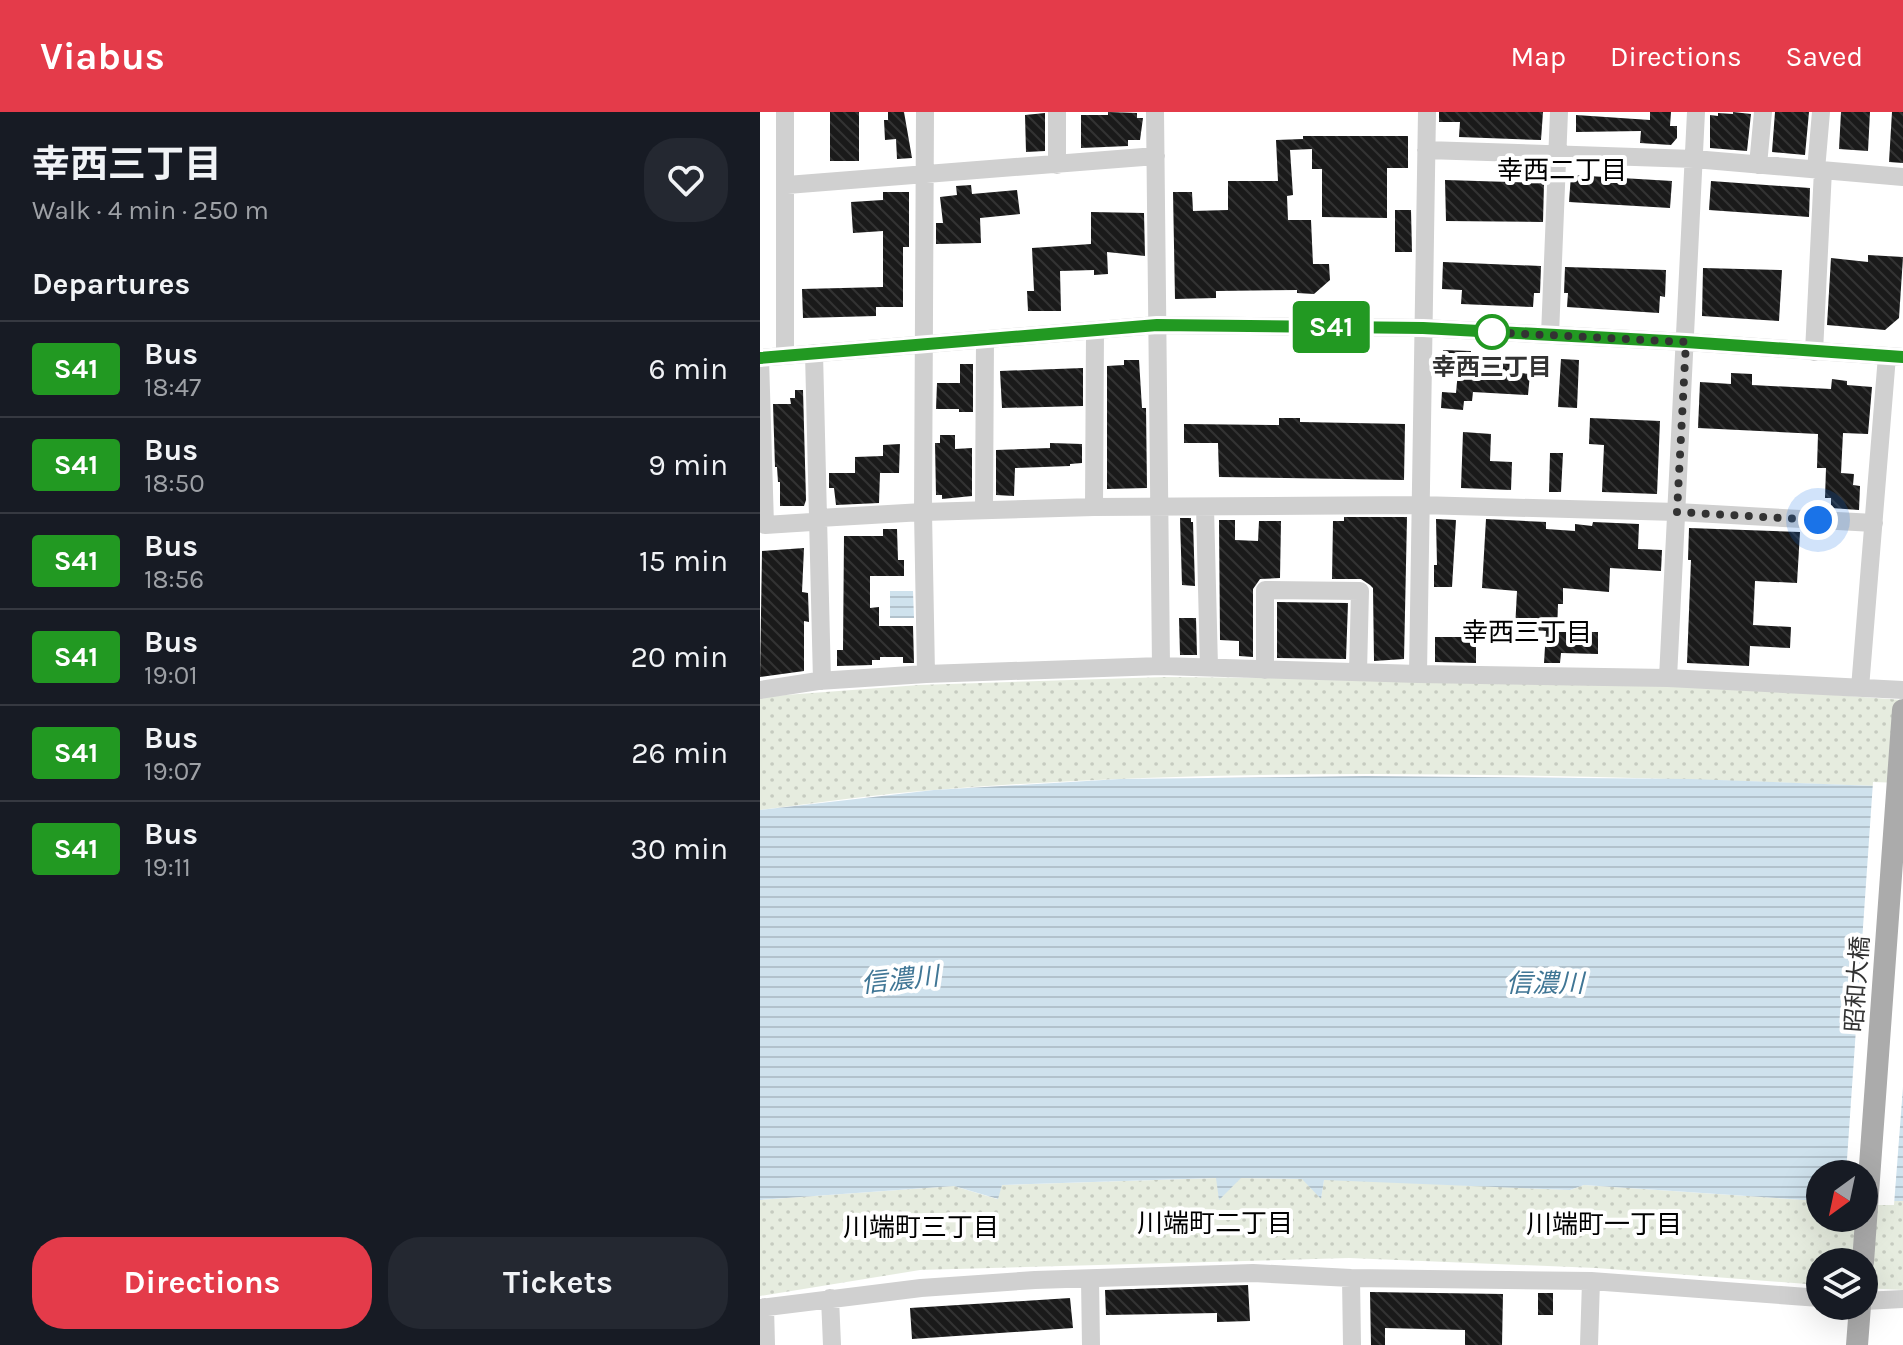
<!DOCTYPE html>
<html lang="en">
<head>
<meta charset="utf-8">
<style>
	:root { --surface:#171b24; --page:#242831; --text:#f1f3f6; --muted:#9ea1a6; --line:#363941; --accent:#e43b4a }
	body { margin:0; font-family:Karla,"Noto Sans JP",sans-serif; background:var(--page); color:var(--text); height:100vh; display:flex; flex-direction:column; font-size:30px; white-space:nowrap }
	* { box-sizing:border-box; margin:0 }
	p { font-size:26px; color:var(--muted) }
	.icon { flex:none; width:44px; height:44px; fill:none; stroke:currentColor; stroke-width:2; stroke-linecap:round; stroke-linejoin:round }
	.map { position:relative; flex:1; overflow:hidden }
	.drawer { display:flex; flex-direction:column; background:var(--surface); width:760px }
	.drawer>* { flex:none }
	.badge { padding:0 16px; border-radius:6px; font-size:28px; line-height:52px }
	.needle { width:52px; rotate:213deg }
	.controls { position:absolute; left:1046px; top:1048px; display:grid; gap:16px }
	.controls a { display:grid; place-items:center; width:72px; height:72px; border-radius:50%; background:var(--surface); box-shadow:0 8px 32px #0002; font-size:40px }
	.you { position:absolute; width:40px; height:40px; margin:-20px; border:6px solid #fff; border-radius:50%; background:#1a73e8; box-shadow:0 0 0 12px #1a73e833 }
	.map>.badge { position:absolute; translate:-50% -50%; box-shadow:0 0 0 4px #fff }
	h2 { padding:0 32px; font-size:30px; line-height:72px }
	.round { display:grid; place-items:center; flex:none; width:84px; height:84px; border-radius:32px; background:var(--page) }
	.summary { display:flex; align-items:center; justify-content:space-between; height:136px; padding:0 32px }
	h1 { font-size:38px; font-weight:700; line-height:60px }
	.cta { display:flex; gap:16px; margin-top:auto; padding:16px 32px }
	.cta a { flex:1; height:92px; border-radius:32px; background:var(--accent); color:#fff; font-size:32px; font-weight:700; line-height:92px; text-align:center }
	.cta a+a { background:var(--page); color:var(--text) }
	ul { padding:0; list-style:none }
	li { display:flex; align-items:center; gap:24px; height:96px; padding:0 32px; border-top:2px solid var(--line) }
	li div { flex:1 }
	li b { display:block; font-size:30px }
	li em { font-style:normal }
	li .badge { min-width:88px; font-weight:700; text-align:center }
	header { display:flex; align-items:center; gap:48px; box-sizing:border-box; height:112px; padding:0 40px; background:var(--accent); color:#fff }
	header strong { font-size:38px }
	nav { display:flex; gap:44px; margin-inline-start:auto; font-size:28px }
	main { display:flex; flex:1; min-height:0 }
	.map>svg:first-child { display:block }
</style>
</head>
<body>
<header>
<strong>Viabus</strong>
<nav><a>Map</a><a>Directions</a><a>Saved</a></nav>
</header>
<main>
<section class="drawer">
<div class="summary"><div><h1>幸西三丁目</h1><p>Walk · 4 min · 250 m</p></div><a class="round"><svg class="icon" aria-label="heart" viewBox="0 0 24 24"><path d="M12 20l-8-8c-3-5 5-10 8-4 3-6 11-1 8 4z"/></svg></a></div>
<h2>Departures</h2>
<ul>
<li><span class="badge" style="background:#292;color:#fff">S41</span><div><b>Bus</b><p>18:47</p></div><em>6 min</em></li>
<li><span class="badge" style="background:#292;color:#fff">S41</span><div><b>Bus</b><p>18:50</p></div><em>9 min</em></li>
<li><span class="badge" style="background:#292;color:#fff">S41</span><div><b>Bus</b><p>18:56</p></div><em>15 min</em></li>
<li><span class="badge" style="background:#292;color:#fff">S41</span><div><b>Bus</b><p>19:01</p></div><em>20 min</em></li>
<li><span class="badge" style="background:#292;color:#fff">S41</span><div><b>Bus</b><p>19:07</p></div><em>26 min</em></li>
<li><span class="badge" style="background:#292;color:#fff">S41</span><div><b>Bus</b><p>19:11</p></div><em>30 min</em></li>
</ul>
<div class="cta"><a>Directions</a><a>Tickets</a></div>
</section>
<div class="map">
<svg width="1143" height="1233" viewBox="0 0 1143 1233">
	<defs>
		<pattern id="grass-dots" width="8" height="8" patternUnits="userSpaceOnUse" patternTransform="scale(2)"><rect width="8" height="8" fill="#e6ecdf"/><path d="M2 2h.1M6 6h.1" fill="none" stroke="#c6cbc0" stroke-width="1.8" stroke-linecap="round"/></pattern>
		<pattern id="water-rules" width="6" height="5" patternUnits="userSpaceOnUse" patternTransform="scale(2)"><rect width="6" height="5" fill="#cfe2ed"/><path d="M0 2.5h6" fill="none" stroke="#b2c2cc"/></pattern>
		<pattern id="building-back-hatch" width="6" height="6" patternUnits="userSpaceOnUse" patternTransform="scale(2)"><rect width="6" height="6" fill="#1a1a1a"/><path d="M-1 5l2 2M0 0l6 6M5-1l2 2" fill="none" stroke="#333"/></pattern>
	</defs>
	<rect width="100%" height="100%" fill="#fff"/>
	<path fill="url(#grass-dots)" d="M405 565 897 570 1143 588V675C821 663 496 652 175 678 116 682 58 691 0 698V585L159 573Z
		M457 1066 459 1087 480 1066 543 1067 561 1086 564 1067 810 1078 824 1073 1060 1089V1106H1104V1089H1143V1178L1104 1176V1150H1060V1173L836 1156 589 1146 160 1158 0 1184V1088L194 1074 237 1087 242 1073Z"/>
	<path fill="url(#water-rules)" d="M130 479H153L154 506H130Z
		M605 664 931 667 1143 675V1089H1104V1062H1060V1089L824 1073 810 1078 564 1068 561 1087 542 1067 481 1066 459 1088 456 1066 242 1073 238 1087 194 1074 0 1088V698L174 678 360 667Z"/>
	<path fill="#fff" d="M1113 670 1143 671V975L1134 1093H1104V1062H1086Z"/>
	<path fill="url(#building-back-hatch)" d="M70 0H99V49H70Z
		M128 0H144L152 46 137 47 136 27 125 28 124 8H128Z
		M348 0 377 1V6H383L380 28H368V34L321 36V3H348Z
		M679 0H783L781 28 699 25 700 10H679Z
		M890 0H911L910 14H917V26L911 33 880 31 881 19 816 20V3L890 8Z
		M973 0 991 2 987 39 950 36V3L958 4V1L973 2Z
		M1015 0H1049L1045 43 1012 40Z
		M1081 0H1110L1108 39 1079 37Z
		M1132 0H1143V51L1129 50Z
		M285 1V39L266 40 265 3Z
		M543 24H648V56H627V106L562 105V57H552V37L530 38 533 83 527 84 528 108H551L553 152H569L570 168 554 182 537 181V178L456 179V186L415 187 413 80H432L433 99 468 98V69H518L516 28 543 27Z
		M811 63 912 69 910 96 809 90Z
		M685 68 784 71 783 110 686 109Z
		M951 69 1050 76 1049 105 949 98Z
		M211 73 212 82 257 78 260 102 220 106 221 131 176 132V111H183L180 85 197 83 196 74Z
		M123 80H149V135H143V195H116V204L43 206 42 177 123 175V119L93 121 91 90 123 88Z
		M635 98H651L652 140H635Z
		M331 100 384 101 385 144 347 140 348 162 334 163V158L300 159 301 199H268L267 179H274L272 136 331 132Z
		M1108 143 1143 145 1139 206 1125 218 1067 213 1071 146 1108 150Z
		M683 150 781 154 780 181H774L773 195 701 192 702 178 682 177Z
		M805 155 906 158 905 185 900 184 899 201 807 195 808 181H804Z
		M943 156 1022 158 1019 209 942 204Z
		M683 238 711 239V244L750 247 749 260 770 262 768 283 713 280 712 289H704L703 298 681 296 682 280 696 281 698 259 686 258V255H682Z
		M801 247 819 248 817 296 798 295Z
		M364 248H379L382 296H386L387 376 347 377V254L364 253Z
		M200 252H213V300H199V297H176L177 271H200Z
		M323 256V294L242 296 240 259Z
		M971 261 992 262V273L1071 277 1072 267 1087 269V273L1112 275 1108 322 1083 321 1081 361 1094 362 1093 373 1100 374 1099 398 1071 396V386H1065L1066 356H1057L1058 322 938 316 940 270 971 272Z
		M35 278H43L46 388 44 394H20V370H18L17 355H15L13 292H31L30 286H35Z
		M519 306H540V310L645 312 644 368 459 365 458 331H424V312L519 313Z
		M830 306 900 309 897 382 842 380 844 333 829 332Z
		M703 320 731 322 730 349 752 350 751 378 701 376Z
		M180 323H195V337L212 336V384L182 387V383H176L175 331H180Z
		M290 331 322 332V351L310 352V354L255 356 254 384 236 383V338L290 336Z
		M140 332 139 361H120L119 391 76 393 74 376H69V361H95V345L123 344V333Z
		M790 341H803L801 380H789Z
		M584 405H647L644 547 614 549 613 476 610 473 601 467H572L573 409H584Z
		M420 406H431V410H433L435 474 422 473Z
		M676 407 696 408 692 475H674V453H677Z
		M726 407 786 410V417L815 419V412L832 414 833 410 879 412 878 437 902 438 901 459 850 456 849 480 803 476V492H798L797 520H838V542L801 541 800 551H784L786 519 755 517 757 479 722 476Z
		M459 408H475V428L498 429 499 409H521L520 466 500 467 493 477V545L479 544V529L460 528Z
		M929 416 1040 420 1037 471 995 469 993 513 1031 515 1030 536 990 534 989 554 927 551 931 448H928Z
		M123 417H137L138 448H144V464H110V496L119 495V514H153L154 551H143V545H120V548H112V553L77 554V538H83L84 424H123Z
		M44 436 42 480 48 481 49 510 44 509V559L0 565 2 439Z
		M517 490 588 491 586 547 517 546Z
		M419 506H436L437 543H420Z
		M675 525H716V551L675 550Z
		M488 1173 490 1209 457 1210V1201L346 1203 345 1178Z
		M610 1180 743 1182 742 1233H705V1218L625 1216V1233H611Z
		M778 1181H793V1203H778Z
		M310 1186 313 1216 152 1227 150 1196Z"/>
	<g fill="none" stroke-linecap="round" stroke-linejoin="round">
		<path stroke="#d0d0d0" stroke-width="18" d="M165 0 163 400 166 562
			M297 0V53
			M395 0 401 554
			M666 38 934 47 1143 65
			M998 53 1003 0
			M1056 58 1061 0
			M27 73 396 44
			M790 223 799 0
			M1054 240 1063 58
			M54 241 62 569
			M25 243V0
			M0 246 5 413 52 410 59 406 163 400 334 395 659 393 917 400 1114 411
			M0 246 397 213 663 216 926 230 1143 245
			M334 395 335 219
			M445 395 449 555
			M224 398 225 227
			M505 558V478L600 479 598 560
			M658 562 667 0
			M908 566 936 0
			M1100 576 1127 244
			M0 578 58 569 166 562 401 554 658 562 908 566 1143 578
			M591 1166 592 1233
			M330 1167 331 1233
			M70 1186 72 1233
			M1104 1189 1143 1187
			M5 1195 6 1233
			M0 1196 161 1176 275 1168 493 1161 591 1166 831 1169 1060 1186
			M829 1233 831 1169"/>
		<path stroke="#ababab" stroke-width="22" d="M1103 1150 1143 598
			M1097 1233 1100 1194"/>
	</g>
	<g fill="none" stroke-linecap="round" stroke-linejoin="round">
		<g stroke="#fff" stroke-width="18">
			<path id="line" d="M0 246 397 213 663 216 926 230 1143 245"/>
		</g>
		<use href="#line" stroke="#292" stroke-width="12"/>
		<path stroke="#333" stroke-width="8" stroke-dasharray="0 14.4" d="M732 220H727L926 230 917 400 1058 408"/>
	</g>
	<circle fill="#fff" stroke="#292" stroke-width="4" cx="732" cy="220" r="16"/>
	<g text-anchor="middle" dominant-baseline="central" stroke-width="8" stroke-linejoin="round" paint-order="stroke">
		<g font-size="24" font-weight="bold" fill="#333" stroke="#fff">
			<text x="732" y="255">幸西三丁目</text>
		</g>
		<g font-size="24" fill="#333" stroke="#fff">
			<text transform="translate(1097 872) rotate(-86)">昭和大橋</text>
		</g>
		<g font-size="26" fill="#000" stroke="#fff">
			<text x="802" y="58">幸西二丁目</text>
			<text x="767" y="520">幸西三丁目</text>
			<text x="455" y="1111">川端町二丁目</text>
			<text x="844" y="1112">川端町一丁目</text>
			<text x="161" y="1115">川端町三丁目</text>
		</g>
		<g font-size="26" font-style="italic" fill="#407695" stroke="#fff">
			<text transform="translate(140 868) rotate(-6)">信濃川</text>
			<text x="785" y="871">信濃川</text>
		</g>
	</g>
</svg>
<div class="controls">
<a><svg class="needle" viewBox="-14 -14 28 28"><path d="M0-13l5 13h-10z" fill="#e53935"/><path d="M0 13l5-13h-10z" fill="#9ea1a6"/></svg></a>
<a><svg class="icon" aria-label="layers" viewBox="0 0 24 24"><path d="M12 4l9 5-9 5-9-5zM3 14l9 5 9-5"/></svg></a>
</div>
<div class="you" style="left:1058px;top:408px"></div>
<b class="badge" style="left:571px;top:215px;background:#292;color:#fff">S41</b>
</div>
</main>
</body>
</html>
